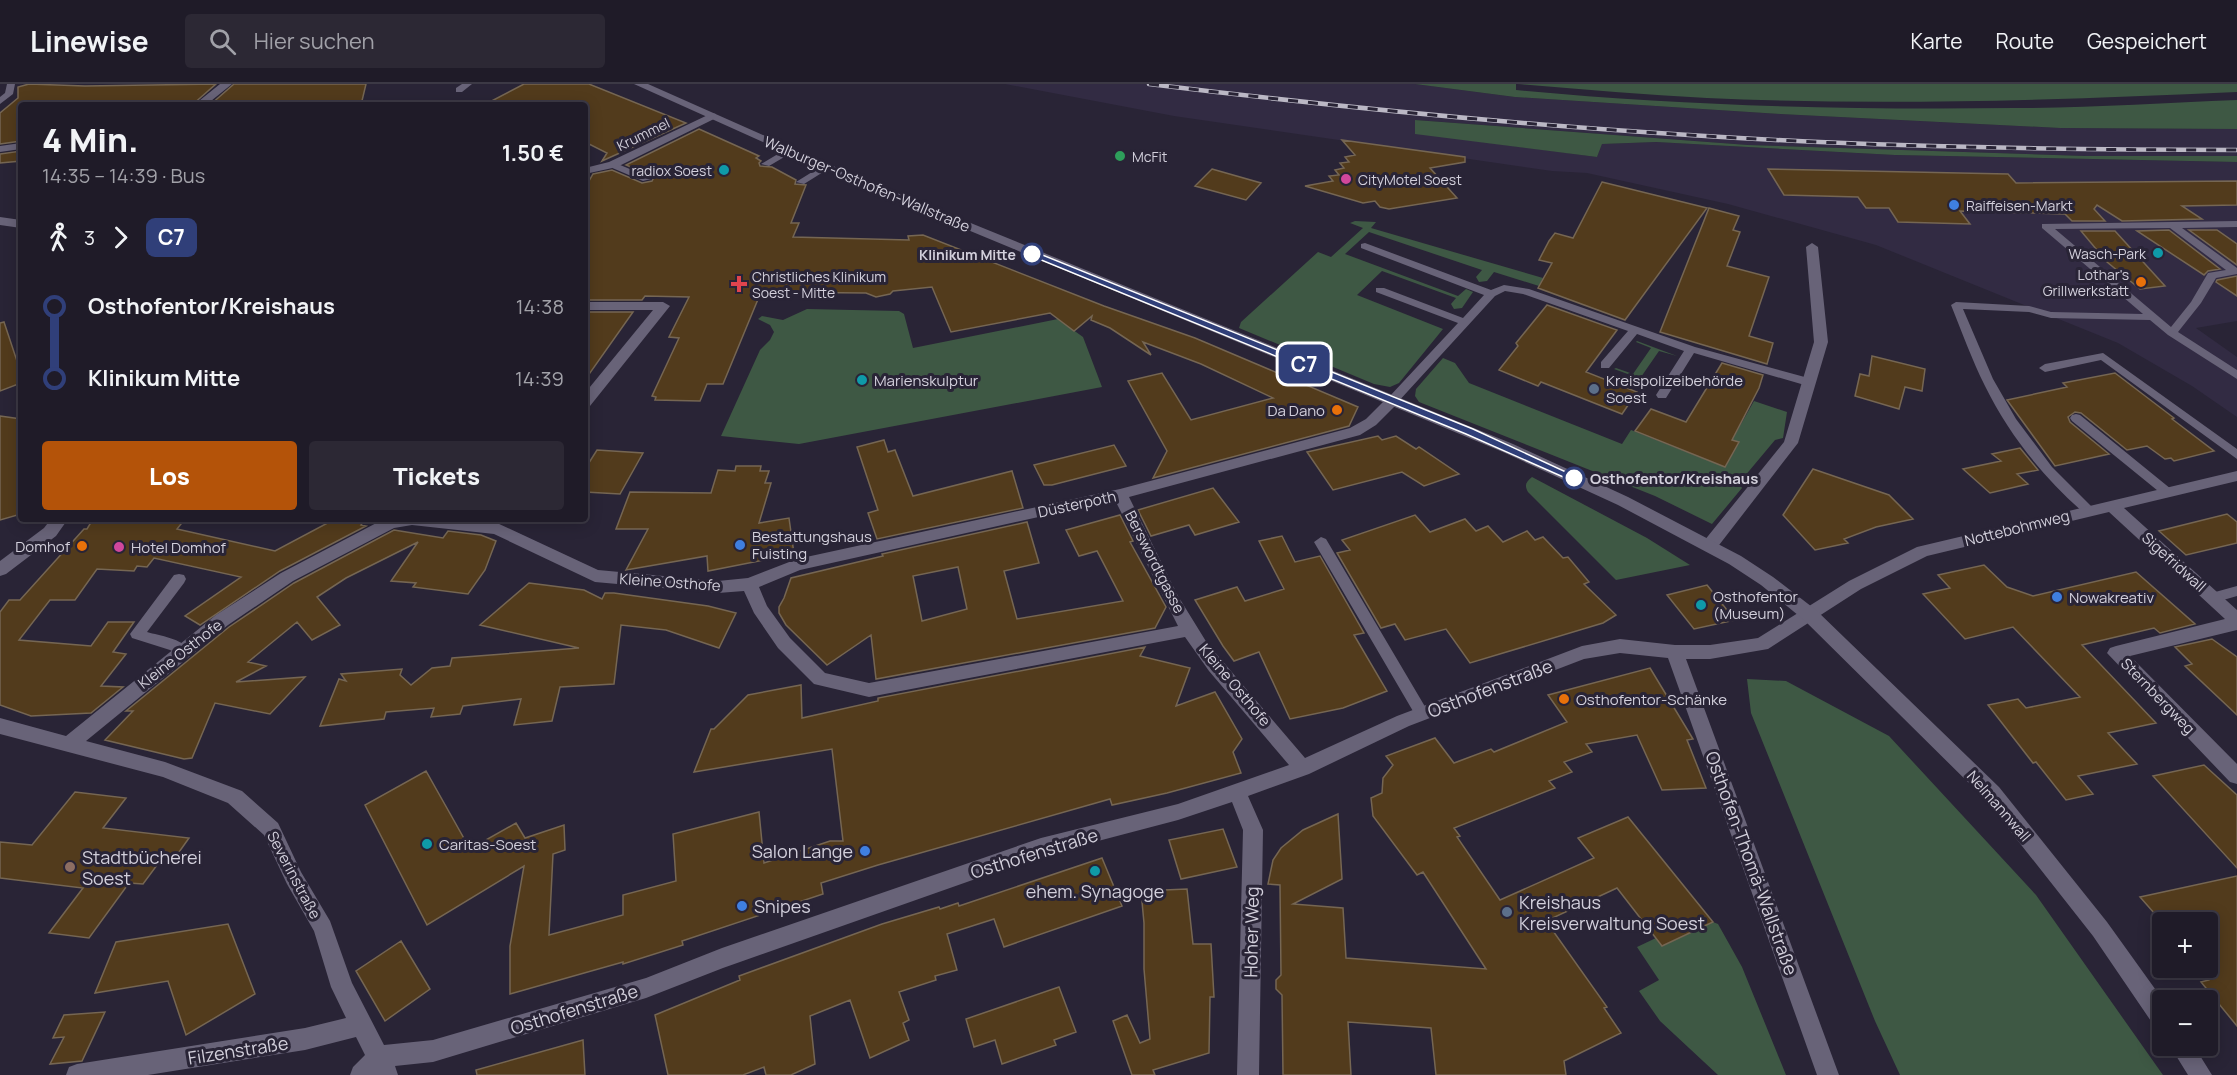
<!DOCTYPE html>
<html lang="de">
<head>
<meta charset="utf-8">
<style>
	:root { --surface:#1f1b28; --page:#2c2834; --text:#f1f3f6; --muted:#a1a1a8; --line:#3c3945; --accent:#b45309 }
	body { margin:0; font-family:Manrope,sans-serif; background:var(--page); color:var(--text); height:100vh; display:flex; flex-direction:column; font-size:22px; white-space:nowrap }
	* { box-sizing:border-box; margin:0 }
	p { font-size:20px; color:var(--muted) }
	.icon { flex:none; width:33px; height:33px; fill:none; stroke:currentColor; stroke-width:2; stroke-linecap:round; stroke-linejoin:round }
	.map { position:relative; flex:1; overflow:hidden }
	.details { position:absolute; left:18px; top:18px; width:570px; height:420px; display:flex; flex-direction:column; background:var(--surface); border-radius:6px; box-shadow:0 3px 15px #0003,0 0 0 2px var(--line) }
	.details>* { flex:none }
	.badge { padding:0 12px; border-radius:9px; font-size:21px; line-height:39px }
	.controls { position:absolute; left:2152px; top:828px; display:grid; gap:12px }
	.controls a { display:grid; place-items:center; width:66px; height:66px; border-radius:6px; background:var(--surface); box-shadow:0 3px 15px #0003,0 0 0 2px var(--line); font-size:30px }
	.map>.badge { position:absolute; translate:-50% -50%; box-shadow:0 0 0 3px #fff }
	.legs { display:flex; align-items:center; gap:9px; height:66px; padding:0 24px; font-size:20px }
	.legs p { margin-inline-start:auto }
	.head { display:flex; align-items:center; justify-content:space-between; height:102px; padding:0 24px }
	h1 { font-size:33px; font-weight:800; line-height:45px }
	.cta { display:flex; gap:12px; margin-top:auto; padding:12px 24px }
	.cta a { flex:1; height:69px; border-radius:6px; background:var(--accent); color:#fff; font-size:24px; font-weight:800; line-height:69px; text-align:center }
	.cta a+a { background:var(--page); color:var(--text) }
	ul { padding:0 24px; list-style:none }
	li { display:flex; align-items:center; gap:21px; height:72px; font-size:22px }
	li i { display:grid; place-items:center; width:9px; height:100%; margin:0 8px; background:currentColor }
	li i::after { content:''; width:15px; height:15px; margin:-8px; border:4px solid; border-radius:50%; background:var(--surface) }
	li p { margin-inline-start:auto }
	li:first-child i { background:linear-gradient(#0000 50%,currentColor 0) }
	li:last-child i { background:linear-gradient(currentColor 50%,#0000 0) }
	header { display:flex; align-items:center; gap:36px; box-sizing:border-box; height:84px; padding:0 30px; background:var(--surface); border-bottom:2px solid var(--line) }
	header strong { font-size:28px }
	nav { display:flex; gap:33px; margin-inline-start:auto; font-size:21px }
	.search { width:420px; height:54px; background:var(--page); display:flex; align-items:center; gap:15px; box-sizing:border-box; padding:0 21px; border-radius:6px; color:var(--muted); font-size:22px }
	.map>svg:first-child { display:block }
</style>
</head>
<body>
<header>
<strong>Linewise</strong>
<div class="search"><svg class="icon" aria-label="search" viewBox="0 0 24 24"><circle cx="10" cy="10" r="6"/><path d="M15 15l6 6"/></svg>Hier suchen</div>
<nav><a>Karte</a><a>Route</a><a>Gespeichert</a></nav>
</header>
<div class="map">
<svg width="2237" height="991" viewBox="0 0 2237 991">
	<rect width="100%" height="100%" fill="#292436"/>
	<path fill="#322b43" d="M1005 0H1415L1515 13 1780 30 2060 44 2237 45V72H2085L1748 61 1416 36 1415 49 1597 73 1602 60 1656 58 1895 71 2237 78V237L2196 244 2237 273V333L2192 302 2118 259 1876 161 1728 120 1587 89 1552 87 1174 32Z"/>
	<path fill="#3e5844" d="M1415 0H1516V6C1682 22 1848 26 2015 24 2089 24 2163 19 2237 16V45L2060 44 1780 30 1515 13Z
		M1517 0H2237V8C2061 16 1883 22 1707 14 1643 11 1580 5 1517 0Z
		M1415 36 1748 61 2085 72H2237V78L1895 71 1656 58 1602 60 1597 73 1415 50Z
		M1355 137 1376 138 1371 144 1543 194 1539 202 1494 188 1487 197 1479 198 1476 193 1482 186 1369 148 1345 170 1458 212 1466 205 1473 208 1462 224 1454 225 1451 220 1456 214 1382 187 1357 211 1443 245 1399 299 1390 303 1374 300 1239 244 1241 238 1318 168 1331 173 1363 144 1350 139Z
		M807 225 899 227 904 230 913 264 1058 235 1083 253 1102 303 799 360 721 352 760 266 770 256 774 248 770 241 758 235 762 232 783 236Z
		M1637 257 1677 272 1659 267 1641 293 1658 301 1614 285 1616 284 1633 290 1651 264 1636 258Z
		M1443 274 1455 279 1469 299 1622 360 1631 346 1725 383 1739 359 1732 356 1754 317 1787 328 1783 354 1775 356 1739 399 1742 404 1712 440 1655 412 1419 318 1415 312 1416 305Z
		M1532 393 1647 454 1690 481 1616 496 1528 408C1524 401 1526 398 1532 393Z
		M1747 595 1786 597 1889 652 2036 811 2163 991H1900L1875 937 1751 629Z
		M1713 838 1718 840 1742 883 1786 991H1718L1660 937 1639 907 1659 896 1637 863 1656 854 1662 862Z"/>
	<path fill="#523b1c" stroke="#756653" stroke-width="1.5" fill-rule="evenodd" d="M29 0 85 2 216 0 192 21H21V57L0 60V29L18 14V3Z
		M234 0H366L361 21H210Z
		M524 0H589L686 39 602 77 607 69 585 58V21H484Z
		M699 45 759 72 756 74 761 77 759 79 760 82 772 83 796 96 795 100 806 101 791 139H799L793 153 909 156 908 152 923 151 1104 222 1195 254 1358 323 1349 342 1153 394 1167 367 1128 297 1162 289 1191 336 1273 314 1201 280 1143 258 1151 271 1110 244 1091 236 1092 232 1074 247 1050 229 951 248 932 203 893 207 890 210 876 213 866 209 761 208 723 300H707L700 317 655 316 656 313 652 312 679 254 669 253 689 213 645 212 642 216H585V104L593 90 612 86 642 99 652 97 653 95 650 91 626 81Z
		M1342 56 1465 73V78L1430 84 1457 114 1389 125 1380 123 1375 117 1363 119 1305 102 1333 97 1329 92 1339 91 1335 86 1344 84 1340 79 1349 78 1345 73 1355 71Z
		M21 67V77L0 79V70Z
		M1212 85 1261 99 1246 116 1195 102Z
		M1768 85 2008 90 2016 99 2237 97V121L2182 122 2202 135 2122 137 2097 121 2094 125 2105 137H2072L2065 130 1960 127 1970 140 1898 138 1889 124H1866L1858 113 1784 111Z
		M1602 98 1707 124 1625 236 1538 204 1552 179 1539 176 1549 157 1555 149 1573 154Z
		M1709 124 1739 132 1733 146 1740 148 1727 182 1769 193 1749 252 1773 259 1767 280 1660 248Z
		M2169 146 2220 185 2208 187 2204 191 2137 147Z
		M2189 146H2217L2237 160V181Z
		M2081 147H2115L2165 202 2140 205 2107 178Z
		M2237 192V212L2216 198 2217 196Z
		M1547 221 1617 246 1586 288 1637 308 1622 330 1541 298 1538 302 1499 286 1518 262 1516 259Z
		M585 228H633L585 296Z
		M4 238 21 289V299L0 307V239Z
		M1872 272 1925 285 1922 307 1905 303 1899 325 1855 312 1860 290 1869 292Z
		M1722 279 1763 291 1759 304 1732 356 1739 358 1725 383 1635 347 1651 325 1686 338Z
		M2115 289 2174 334 2172 335 2214 367 2174 377 2171 374 2165 375 2147 362 2127 366 2081 329 2075 328 2068 333 2070 338 2109 370 2055 382 2007 316 2067 303 2063 299Z
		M0 332 21 335V430L0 436Z
		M1378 352 1382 356 1396 352 1416 365 1419 363 1459 390 1424 402 1402 388 1333 406 1307 368Z
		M884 356 888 368 895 366 913 412 1012 387 1023 424 877 455 868 429 878 426 857 363Z
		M1114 361 1126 382 1052 401H1044L1034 381Z
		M2020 364 2038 386 2017 390 2028 400 1990 409 1963 385 2001 377 1992 370Z
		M597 366 643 369 620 410 585 408V385Z
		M736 382H761L760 387H769L765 399H771L759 439 789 434 794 470 708 487 707 472 626 486 648 445H616L630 408 711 409 718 386 735 387Z
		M1813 385 1889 411 1913 435 1876 443 1844 455 1848 459 1815 466 1783 431Z
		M1213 404 1239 438 1195 451 1189 441 1151 452 1138 426Z
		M2227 430 2237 438V459L2186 471 2159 447Z
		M1120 431 1133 457 1130 458 1166 523 1155 544 876 595 871 551 827 581 786 541 779 529V523L784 514 791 494 883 472 882 470 1027 438 1039 479 1004 487 1017 535 1123 517 1097 467 1079 472 1066 446ZM958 483 967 525 922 537 913 492Z
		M1415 431 1430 448 1465 435 1476 447 1488 442 1503 458 1527 447 1535 456 1543 453 1563 474 1568 473 1589 498 1584 500 1616 531 1603 539 1470 579 1446 545 1405 556 1395 540 1381 544 1337 469 1350 466 1342 456Z
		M93 435H185L177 445 275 467 335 435H366L361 441 366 442 280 487 200 541 185 532 241 493 154 474 147 483 137 482 134 487 97 485 75 516H50L19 556 91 562 108 538H134L113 568 126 570 101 602 123 603 91 629 31 632 0 621V528L9 516H20L84 445H87Z
		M394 446 443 454 448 447 481 451 496 457 485 486 468 510 413 503 416 499 391 497 418 458 346 494 317 513 340 541 312 556 297 538 248 578 266 582 236 598 305 593 270 630 215 619 192 674 184 675 105 656 133 627H126L229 543 294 499Z
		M1282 452 1295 478 1320 472 1364 549 1354 551 1387 607 1343 624 1290 635 1259 568 1234 577 1223 562 1195 516 1237 503 1245 517 1284 505 1259 457Z
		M1984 481 2007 503 2033 512 2136 488 2195 540 2160 549 2154 544 2082 561 2156 639 2108 649 2137 680 2078 692 2093 710 2066 716 2036 678 2033 679 1988 621 2018 615 2026 624 2080 613 2013 543 1965 555 1923 510 1950 504 1938 491Z
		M529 499 584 506 602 515 605 509H614L708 522 736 529 719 564 666 546 621 541 614 600 560 603 552 637 514 641 521 615 463 622 460 630 431 633 434 624 386 628 384 635 320 642 339 595 346 597 341 590 402 585 400 591 411 601 432 584 450 582 452 574 579 564 480 541Z
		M1707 501 1735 536 1694 545 1667 511Z
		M2212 555 2237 573V631L2185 582 2192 580 2175 563Z
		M1145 563 1140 572 1190 584 1176 622 1215 608 1242 655 1233 668 1241 689 1167 709 1112 721 1110 715 878 781 821 799 823 810 682 857 683 861 623 880V878L510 910V862L524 782 427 841 365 721 426 687 470 765 516 739 525 754 564 741 565 766 553 770 549 851 623 831V811L676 797 673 750 759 728 764 779 830 757H843L832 665 694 688 711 645H714L748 611 801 601 802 634 878 617V614Z
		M1650 584 1693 655 1687 656 1706 704 1662 706 1637 651 1586 660 1592 668 1564 678 1572 688 1549 697 1555 704 1454 744 1460 752 1457 753 1500 816 1594 774 1578 754 1628 733 1713 838 1662 862 1617 804 1546 837 1607 923 1604 924 1621 949 1564 977 1566 991H1436L1431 944 1348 938 1351 991H1283L1282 911 1276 905V896L1281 891 1280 801 1268 800 1273 776 1281 764 1303 746 1338 730 1342 795 1293 820 1343 824 1346 874 1486 885 1423 788 1417 791 1373 732 1371 714 1382 709 1383 694 1393 681 1386 672 1435 654 1454 679 1491 665 1494 668 1567 638 1548 611Z
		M2204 681 2237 711V784L2153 692Z
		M75 708 126 714 103 744 189 754 172 778 160 777 143 800 129 799 89 854 49 849 83 804 0 794V758L32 761Z
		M1223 745 1237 783 1181 795 1169 756Z
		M1102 774 1122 822 1004 863 994 835 947 850 957 886 935 892 936 896 899 908 909 936 903 939 909 956 870 974 850 916 810 932 815 980 791 991H766L764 983 743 991H668L655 931 740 896 739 892 882 840 939 823 940 825 958 819 959 822Z
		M2237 792V942L2201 898 2209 896 2208 838H2162L2140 813Z
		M1187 805 1193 860H1211L1214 913H1210L1209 969 1153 986 1155 991H1132L1113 937 1127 931 1140 959 1150 955 1144 885V839L1141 807Z
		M228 840 255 910 186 951 168 897 95 909 116 858Z
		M401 857 430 905 385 937 356 887Z
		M1059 903 1076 948 1054 956 1056 961 1002 980 995 956 974 963 966 935Z
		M105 928 82 977 50 980 64 953 53 954 64 931Z
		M583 956 585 991H477L476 986Z"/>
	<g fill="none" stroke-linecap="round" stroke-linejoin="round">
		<path fill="#686378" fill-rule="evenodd" d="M7 0H15L13 10 0 20V13L5 9Z
			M462 0H472L462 8H456V4Z
			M788 64 793 67 791 69 769 82 761 80Z
			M613 78 649 93 651 95 643 97 610 83V79Z
			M825 80 830 83 828 85 804 100 796 98Z
			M2237 137V143L2182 144 2237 184V190L2216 194 2201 219 2178 248 2237 286V295L2168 251 2150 236 2051 234 2029 228 1963 225 1993 295 2016 335 2052 383 2095 426 2094 429H2084C2044 394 2009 351 1985 302 1972 276 1962 248 1951 221L1956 218 2029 222 2051 228 2143 230 2042 144V140ZM2170 144 2226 186 2208 189 2191 218 2171 243 2055 145Z
			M1365 159 1491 206 1504 201 1529 205 1695 263 1812 295 1814 298 1808 302 1694 269 1666 314H1658L1656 311 1684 267 1637 250 1609 284H1601V278L1628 247 1523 210 1505 207 1495 212 1397 319H1389L1387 316 1389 313 1458 239 1376 208V204H1384L1463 234 1484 211 1361 164V160Z
			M2103 269 2237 365V375L2101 276 2045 288 2039 284 2045 280Z
			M2076 330 2080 331 2171 405 2173 408 2171 411H2163L2072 337 2070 334 2072 331Z
			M1321 453 1326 455 1427 626 1429 630 1427 634 1422 636 1417 634 1314 458Z
			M179 490 184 491 186 495 184 499 147 548C160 552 182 554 190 567L188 571 183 573 170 566 132 554 130 550 174 491Z
			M2237 502V512L2213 519 2208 518 2206 514 2208 510Z"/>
		<path fill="#686378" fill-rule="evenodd" d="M220 0H232L206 21H194Z
			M712 29 716 30V34L617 83 585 90V84L609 78Z
			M21 59V65L0 68V62Z
			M0 133 21 136V144L0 141Z
			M1812 159 1818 163 1828 258 1798 359 1716 465H1704L1702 461 1704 457 1784 358 1814 258 1806 163Z
			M585 218H663L670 222 590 322 585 324V309L653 226H585Z
			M1393 311 1400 316 1398 319 1376 341 1360 351 1129 413 1178 512 1207 559 1305 674 1397 632 1582 562 1620 555 1675 561H1710L1758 554 1849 497 1917 463 2237 387V397L2124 424 2237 526V546L2130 572 2237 680V700L2230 698 2107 569 2110 564 2116 562 2225 535 2109 428 1927 472 1861 505 1768 565 1710 575H1686L1839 991H1817L1668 574 1620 569 1584 575 1409 642 1309 690 1248 712 1263 746 1259 991H1237L1243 746 1232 718 1178 736 1041 772 723 884 646 914 433 978 395 982 398 991H350L353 983 365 971 356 953 305 966 148 991H66L69 983 77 980 305 944 346 934 331 903 314 847 287 800 264 751 228 719 163 693 0 650V634L66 652 216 531 281 489 384 435H460L497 439 598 486 718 497 748 494 797 475 1120 405 1350 344 1366 335 1388 313ZM1115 416 1178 542 869 599 825 589 790 554 767 522 759 503 800 486ZM412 441 494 450 595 498 718 509 744 507 754 529 778 564 814 600 869 613 1185 553 1209 587 1289 681 1178 720 1041 754 722 864 646 894 433 956 384 961 352 899 330 837 301 788 278 739 242 707 165 678 86 657 228 541 293 497 394 444Z
			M51 435H68L56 452 6 490 0 492V477L44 444Z"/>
		<path fill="#686378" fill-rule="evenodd" d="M634 0H648L860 94 1513 360 1628 413 1741 472 1773 493 1816 526 1999 703 2107 838 2163 916V946L2155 943 2093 852 1985 715 1804 536 1761 501 1729 480 1618 421 1503 368 852 98Z
			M2170 962H2194L2212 991H2188Z"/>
		<g stroke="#bbb8c5" stroke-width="4.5">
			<path id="rail" d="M1149 0C1329 22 1508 40 1689 51 1872 63 2054 66 2237 66"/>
		</g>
		<use href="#rail" stroke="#292436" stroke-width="3" stroke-dasharray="10" stroke-linecap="butt"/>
	</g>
	<path fill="#303f79" stroke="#fff" stroke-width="1.5" d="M1029 168H1035L1473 345 1579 394 1574 397 1570 396 1466 350 1029 171Z"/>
	<circle fill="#2e9e5b" stroke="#292436" stroke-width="2" cx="1120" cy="72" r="6"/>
	<g fill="#0f9aa8" stroke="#292436" stroke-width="2">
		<circle cx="724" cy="86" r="6"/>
		<circle cx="2158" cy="169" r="6"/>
		<circle cx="862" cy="296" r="6"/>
		<circle cx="1701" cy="521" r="6"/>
		<circle cx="427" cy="760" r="6"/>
		<circle cx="1095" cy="787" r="6"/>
	</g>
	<g fill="#d1479c" stroke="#292436" stroke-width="2">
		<circle cx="1346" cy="95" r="6"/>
		<circle cx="119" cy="463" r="6"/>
	</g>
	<g fill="#3f7fe0" stroke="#292436" stroke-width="2">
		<circle cx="1954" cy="121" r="6"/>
		<circle cx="740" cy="461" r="6"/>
		<circle cx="2057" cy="513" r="6"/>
		<circle cx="865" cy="767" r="6"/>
		<circle cx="742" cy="822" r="6"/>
	</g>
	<g fill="#fff" stroke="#303f79" stroke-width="3">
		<circle cx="1032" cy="170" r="10"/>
		<circle cx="1574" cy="394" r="10"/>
	</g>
	<g fill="#e8710a" stroke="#292436" stroke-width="2">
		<circle cx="2141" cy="198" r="6"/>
		<circle cx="1337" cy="326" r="6"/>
		<circle cx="82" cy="462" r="6"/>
		<circle cx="1564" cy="615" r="6"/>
	</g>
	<path fill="#e0444e" stroke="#292436" stroke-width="2" d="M736 191h6v6h6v6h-6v6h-6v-6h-6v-6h6z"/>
	<g fill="#5c6f8a" stroke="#292436" stroke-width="2">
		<circle cx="1594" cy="305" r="6"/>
		<circle cx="1507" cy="828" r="6"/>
	</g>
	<circle fill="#8d6e63" stroke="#292436" stroke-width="2" cx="70" cy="783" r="6"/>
	<g text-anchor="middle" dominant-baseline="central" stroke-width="6" stroke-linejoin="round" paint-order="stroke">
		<g font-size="14" fill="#d2cfdb" stroke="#292436">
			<text transform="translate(643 50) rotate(-26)">Krummel</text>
		</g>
		<g font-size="14" fill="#d2cfdb" stroke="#292436" text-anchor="start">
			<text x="1132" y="72">McFit</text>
			<text x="712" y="86" text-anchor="end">radiox Soest</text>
			<text x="1358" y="95">CityMotel Soest</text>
			<text x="1966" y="121">Raiffeisen-Markt</text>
			<text x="2146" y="169" text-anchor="end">Wasch-Park</text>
			<text x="2129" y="190" text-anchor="end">Lothar's<tspan x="2129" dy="16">Grillwerkstatt</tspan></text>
			<text x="752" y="192">Christliches Klinikum<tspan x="752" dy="16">Soest - Mitte</tspan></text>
		</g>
		<g font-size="14" font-weight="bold" fill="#d2cfdb" stroke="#292436" text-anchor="end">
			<text x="1016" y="170">Klinikum Mitte</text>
		</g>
		<g font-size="15" fill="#d2cfdb" stroke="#292436">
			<text transform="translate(867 100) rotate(23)">Walburger-Osthofen-Wallstraße</text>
			<text transform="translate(1077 420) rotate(-12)">Düsterpoth</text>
			<text transform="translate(2017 444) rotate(-14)">Nottebohmweg</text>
			<text transform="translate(1155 478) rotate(63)">Berswordtgasse</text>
			<text transform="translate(2174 478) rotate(42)">Sigefridwall</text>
			<text transform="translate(670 498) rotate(4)">Kleine Osthofe</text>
			<text transform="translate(180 570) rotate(-38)">Kleine Osthofe</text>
			<text transform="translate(1235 601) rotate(50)">Kleine Osthofe</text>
			<text transform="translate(2158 612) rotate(46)">Sternbergweg</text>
			<text transform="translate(1999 722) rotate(49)">Nelmannwall</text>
			<text transform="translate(294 791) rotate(62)">Severinstraße</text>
		</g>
		<g font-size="15" fill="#d2cfdb" stroke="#292436" text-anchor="start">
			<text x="874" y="296">Marienskulptur</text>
			<text x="1606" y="296">Kreispolizeibehörde<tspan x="1606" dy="17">Soest</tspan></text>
			<text x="1325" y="326" text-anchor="end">Da Dano</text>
			<text x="752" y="452">Bestattungshaus<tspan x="752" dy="17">Fuisting</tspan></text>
			<text x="70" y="462" text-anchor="end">Domhof</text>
			<text x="131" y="463">Hotel Domhof</text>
			<text x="1713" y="512">Osthofentor<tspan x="1713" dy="17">(Museum)</tspan></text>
			<text x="2069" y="513">Nowakreativ</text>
			<text x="1576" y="615">Osthofentor-Schänke</text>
			<text x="439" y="760">Caritas-Soest</text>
		</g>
		<g font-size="15" font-weight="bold" fill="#d2cfdb" stroke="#292436" text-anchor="start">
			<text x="1590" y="394">Osthofentor/Kreishaus</text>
		</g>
		<g font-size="18" fill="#d2cfdb" stroke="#292436">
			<text transform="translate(1490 604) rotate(-21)">Osthofenstraße</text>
			<text transform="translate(1034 769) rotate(-17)">Osthofenstraße</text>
			<text transform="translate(1752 779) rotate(70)">Osthofen-Thomä-Wallstraße</text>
			<text transform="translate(1251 848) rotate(-89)">Hoher Weg</text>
			<text transform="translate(574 925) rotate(-17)">Osthofenstraße</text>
			<text transform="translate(238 966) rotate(-9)">Filzenstraße</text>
		</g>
		<g font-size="18" fill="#d2cfdb" stroke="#292436" text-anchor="start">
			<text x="853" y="767" text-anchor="end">Salon Lange</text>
			<text x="82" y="773">Stadtbücherei<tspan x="82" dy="21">Soest</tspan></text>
			<text x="1095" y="807" text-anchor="middle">ehem. Synagoge</text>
			<text x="1519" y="818">Kreishaus<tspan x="1519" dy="21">Kreisverwaltung Soest</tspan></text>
			<text x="754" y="822">Snipes</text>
		</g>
	</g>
</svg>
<div class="controls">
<a>+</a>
<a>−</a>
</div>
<b class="badge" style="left:1304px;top:280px;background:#303f79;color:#fff">C7</b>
<section class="details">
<div class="head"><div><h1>4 Min.</h1><p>14:35 – 14:39 · Bus</p></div><b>1.50 €</b></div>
<div class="legs"><svg class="icon" aria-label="walk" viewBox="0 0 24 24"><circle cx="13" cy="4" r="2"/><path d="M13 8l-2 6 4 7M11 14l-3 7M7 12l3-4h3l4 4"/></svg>3<svg class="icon" aria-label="forward" viewBox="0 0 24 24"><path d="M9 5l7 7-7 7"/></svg><b class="badge" style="background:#303f79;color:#fff">C7</b></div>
<ul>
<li><i style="color:#303f79"></i><b>Osthofentor/Kreishaus</b><p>14:38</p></li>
<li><i style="color:#303f79"></i><b>Klinikum Mitte</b><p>14:39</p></li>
</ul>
<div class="cta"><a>Los</a><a>Tickets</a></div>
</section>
</div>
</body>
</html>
